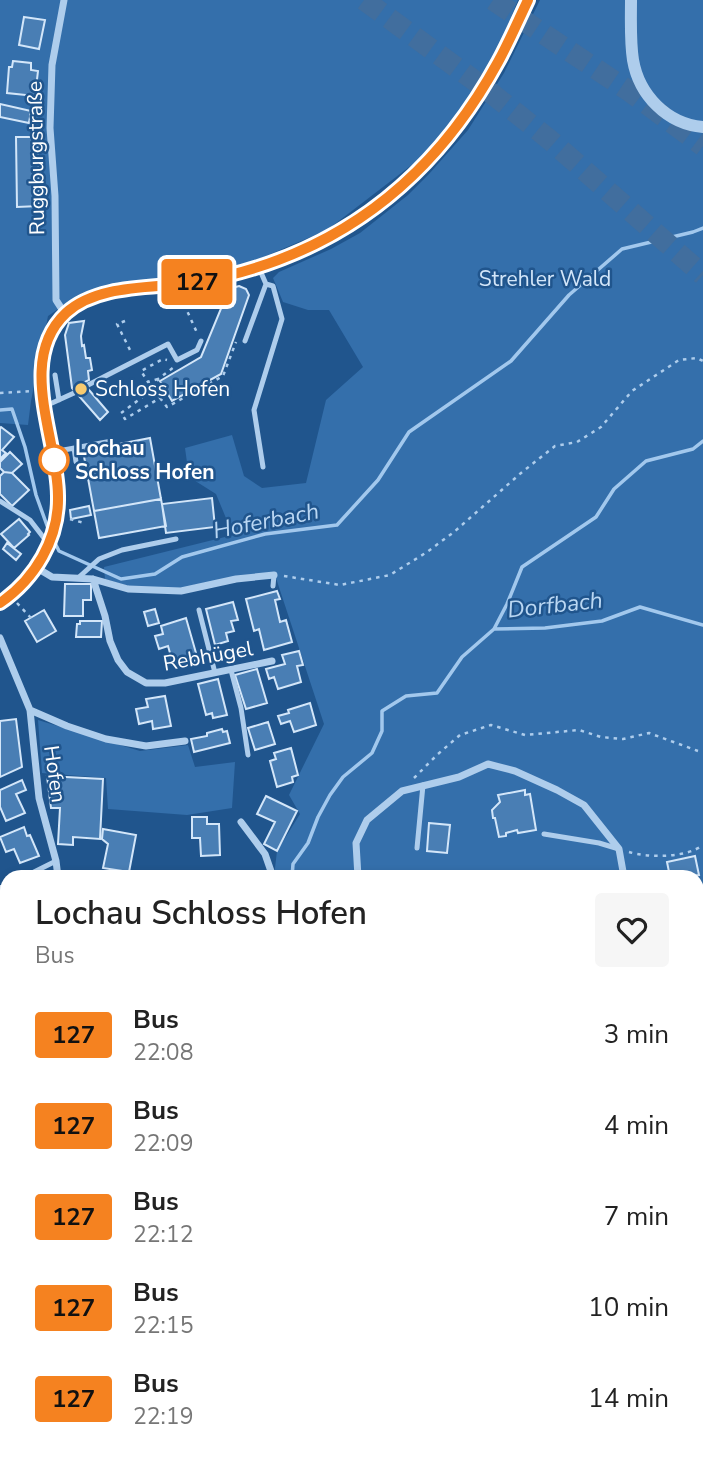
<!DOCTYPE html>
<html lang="en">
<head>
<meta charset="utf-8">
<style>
	:root { --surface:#fff; --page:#f6f6f6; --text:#222; --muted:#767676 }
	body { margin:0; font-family:"Nunito Sans",sans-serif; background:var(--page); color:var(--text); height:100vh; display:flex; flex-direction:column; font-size:26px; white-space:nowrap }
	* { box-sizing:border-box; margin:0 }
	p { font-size:23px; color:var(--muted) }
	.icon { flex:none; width:38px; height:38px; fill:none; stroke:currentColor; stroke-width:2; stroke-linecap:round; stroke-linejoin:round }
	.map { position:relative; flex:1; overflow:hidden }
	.panel { position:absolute; left:0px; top:870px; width:704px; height:590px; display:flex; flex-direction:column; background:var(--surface); border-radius:21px 21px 0 0; box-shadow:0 4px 10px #0003 }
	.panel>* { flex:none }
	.badge { padding:0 14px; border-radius:5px; font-size:24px; line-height:46px }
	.map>.badge { position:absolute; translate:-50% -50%; box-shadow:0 0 0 4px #fff }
	.round { display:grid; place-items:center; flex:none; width:74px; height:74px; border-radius:7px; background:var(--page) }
	.headline { display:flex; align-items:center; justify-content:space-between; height:119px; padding:0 35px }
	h1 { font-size:33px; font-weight:600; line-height:52px }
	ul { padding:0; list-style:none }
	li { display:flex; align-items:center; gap:21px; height:91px; padding:0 35px }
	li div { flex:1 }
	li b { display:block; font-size:26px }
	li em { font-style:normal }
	li .badge { min-width:77px; font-weight:700; text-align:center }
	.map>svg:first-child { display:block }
</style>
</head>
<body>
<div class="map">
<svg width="703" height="1459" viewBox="0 0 703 1459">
	<rect width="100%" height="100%" fill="#20558d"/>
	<path fill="#346fab" d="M0 0H518L499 47 467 102 448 129 426 154 327 230 247 264 82 293 48 316 31 401 28 425 0 423Z
		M540 0H703V1459H685L674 1453 696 1452V877H274L277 851 300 814 289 795 324 724 274 572 181 589 128 586 105 579 104 567 233 535 216 494 189 477 185 448 232 435 244 476 262 488 306 483 326 400 363 367 329 310H308L283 302 273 278 279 272 331 249 360 233 408 195 429 174 468 130 504 73Z
		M38 720 140 751 188 745 195 767 235 762 232 808 187 815 108 809 106 778 42 773Z"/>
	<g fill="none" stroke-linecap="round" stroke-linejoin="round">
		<path stroke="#a2c8ed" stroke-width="3.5" d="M0 410 12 409 25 447 36 495 49 531
			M54 541 59 551 121 579 155 574 182 557 265 534 337 525 378 480 409 432 511 361 569 295 622 249 693 232 703 228
			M494 629 507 604 522 567 596 517 614 489 646 461 693 449 703 441
			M43 877 47 874
			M292 877 293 864 308 843 318 817 330 795 343 777 372 753 382 731V711L406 696 437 693 462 657 494 629 545 628 602 621 640 607 703 625
			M0 990 7 980
			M0 1069 7 1067
			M646 1452 655 1459"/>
	</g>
	<path fill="#497eb4" stroke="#d3e6f9" stroke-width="2" d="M24 17 45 20 39 49 19 45Z
		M13 61 31 63V70L38 71 35 96 7 93 9 67H12Z
		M0 104 31 111 29 123 0 117Z
		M16 137H35V147H38L39 206 17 207Z
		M239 286 246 289 249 295 221 374 172 401 160 381 201 357 227 294 232 288Z
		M84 321 81 336 82 346 84 345 86 358H90L92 370 88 371 89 380 83 383 108 412 100 420 72 388 65 335 69 323Z
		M1 427 14 437 2 450 6 453 0 459V428Z
		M150 438 161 499 94 511 83 451Z
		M10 452 22 464 12 473 4 472 0 468V462Z
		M4 472 12 473 29 490 12 506 0 494V476Z
		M212 498 215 527 166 533 162 504Z
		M161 499 166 526 99 538 94 511Z
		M89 506 91 515 71 519 70 510Z
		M19 519 30 532 28 534 29 535 14 548 1 534Z
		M7 543 21 554 16 560 3 549Z
		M65 584H91V600H83V616H64Z
		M277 591 280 599 275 600 280 622 286 620 292 642 264 650 259 629 254 631 246 599Z
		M233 602 238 620 231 621 234 631 226 633 228 641 215 645 206 609Z
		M155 609 159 623 148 626 144 612Z
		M44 610 56 631 37 642 25 621Z
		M186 618 198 660 174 667 168 646 159 649 155 636 163 634 161 626Z
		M80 621H102L101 637H76L77 624H80Z
		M299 651 303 665 297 666 301 682 278 689 274 677 269 679 266 669 285 664 282 655Z
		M257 669 267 703 246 709 235 675Z
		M218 679 227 715 213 718 212 713 206 715 198 684Z
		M165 696 171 726 153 729 152 721 139 724 136 709 148 707 146 699Z
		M310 703 316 725 294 732 290 721 281 724 278 716 289 713 288 710Z
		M16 719 22 767 0 777V721Z
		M268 722 275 744 255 750 248 728Z
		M222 729 223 732 227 731 230 743 194 752 191 739 207 736V733Z
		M291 748 298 775 292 777 293 782 277 787 270 761 276 759 274 753Z
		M47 776 103 779 100 839 73 837V845L58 844 60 808H51Z
		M22 780 26 790 16 794 25 813 6 821 0 807V790Z
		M525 790V795L530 794 536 830 518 833 517 830 506 833V836L499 837 495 818H493L492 810 500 802 498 795Z
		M266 796 297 811 277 851 264 844 275 822 257 814Z
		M192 817H207V824H219L220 855 201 856 200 838H192Z
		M429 823 450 825 447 853 427 851Z
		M24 827 27 836 30 835 39 856 20 863 14 849 6 852 0 837Z
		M103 829 136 835 129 872 103 868 108 844 102 839Z
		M695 856 699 875 670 877 667 862Z
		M0 886H7V931H0Z
		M7 1026V1049L0 1052V1028Z
		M88 1452H118L120 1459H86Z
		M217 1452H241L238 1459H214Z"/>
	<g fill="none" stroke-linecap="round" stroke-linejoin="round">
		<path stroke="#416e9e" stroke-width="21" stroke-dasharray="21 10" stroke-linecap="butt" d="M364 0 486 89 550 140 703 275
			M493 0 629 91 703 146"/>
		<path stroke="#aecdec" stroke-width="2.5" stroke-dasharray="3.5 5" stroke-linecap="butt" d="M183 296 184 304 198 335
			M125 321 117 324 131 352
			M158 379 148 382 141 371 163 359 167 360
			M153 389 160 398 125 419 121 413 159 385 158 379 174 367
			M0 393 32 391
			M160 398 167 407 223 376 236 342
			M70 519 84 523
			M284 576 340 585 390 575 427 552 454 532 521 473 555 446 577 442 601 427 632 391 679 360 697 358 703 361
			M17 603 31 618
			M414 778 438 754 460 735 491 725 525 735 579 730 601 737 623 739 649 733 698 751
			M629 852C649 858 686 858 703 845
			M696 1407 703 1418"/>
		<path stroke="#aecdec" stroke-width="5" d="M259 268 266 284 273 286 282 319 254 410 263 467
			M245 341 266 284
			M55 375 59 400
			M88 385 168 344 177 360 197 350 201 341
			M44 404 52 403 74 393
			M74 448 76 462
			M53 452 112 441
			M0 501 30 520 47 542
			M78 578 99 559 122 550 176 539
			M273 586 274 575
			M199 610 215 673
			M231 670 241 708 248 755
			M544 834 599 843 619 849
			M417 848 423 785
			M29 877 34 872 56 861
			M0 956 7 951"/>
		<path stroke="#aecdec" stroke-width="7" d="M64 0 52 65 50 128 55 196 56 300 65 314
			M37 568 52 577 93 579 128 589 181 591 236 579 274 575
			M93 579 105 616 110 641 118 660 127 672 146 683H165L272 661
			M0 638 30 710 39 798 56 861 58 877
			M30 710 67 726 106 739 146 746 185 741
			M241 822 265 854 273 877
			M358 877 356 843 367 820 402 791 459 777 488 764 515 771 557 790 584 805 619 849 624 877
			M0 1005 7 999
			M696 1015 703 1020
			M0 1191 7 1196
			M0 1342 7 1331
			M135 1452 137 1459"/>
		<path stroke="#aecdec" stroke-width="12" d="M631 0C631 20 630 41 633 60 639 95 667 124 703 127
			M0 603C35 579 59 539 58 496 57 439 16 360 66 313 99 283 156 289 197 282 333 258 432 182 498 62 509 42 518 21 528 0"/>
	</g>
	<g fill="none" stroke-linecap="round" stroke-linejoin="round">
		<g stroke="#fff" stroke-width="16">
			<path id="line" d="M0 603C35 579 59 539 58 496 58 439 16 360 66 313 99 283 156 289 197 282 333 258 432 183 498 62 509 42 518 21 528 0"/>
		</g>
		<use href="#line" stroke="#f58220" stroke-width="10"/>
	</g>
	<circle fill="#f9cb6f" stroke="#20558d" stroke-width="2.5" cx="81" cy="389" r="7"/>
	<circle fill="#fff" stroke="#f58220" stroke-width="3.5" cx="54" cy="460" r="14"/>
	<g text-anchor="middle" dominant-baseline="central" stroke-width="5" stroke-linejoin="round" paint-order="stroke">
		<g font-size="21" fill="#fff" stroke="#20558d">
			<text transform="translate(36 158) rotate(-91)">Ruggburgstraße</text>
			<text transform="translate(208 656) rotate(-10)">Rebhügel</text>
			<text transform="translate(55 774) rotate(82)">Hofen</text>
		</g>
		<g font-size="21" fill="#d3e6f9" stroke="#20558d">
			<text x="545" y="279">Strehler Wald</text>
		</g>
		<g font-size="21" fill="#fff" stroke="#20558d" text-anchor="start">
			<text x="95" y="389">Schloss Hofen</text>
		</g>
		<g font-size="21" font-weight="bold" fill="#fff" stroke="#20558d" text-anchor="start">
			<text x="75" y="448">Lochau<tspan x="75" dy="24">Schloss Hofen</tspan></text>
		</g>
		<g font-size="23" font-style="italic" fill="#bad7f3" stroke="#20558d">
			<text transform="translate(266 521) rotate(-11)">Hoferbach</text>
			<text transform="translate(555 605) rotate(-6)">Dorfbach</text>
		</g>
	</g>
</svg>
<b class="badge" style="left:197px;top:282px;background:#f58220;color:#111">127</b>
<section class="panel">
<div class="headline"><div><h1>Lochau Schloss Hofen</h1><p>Bus</p></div><a class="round"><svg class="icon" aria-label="heart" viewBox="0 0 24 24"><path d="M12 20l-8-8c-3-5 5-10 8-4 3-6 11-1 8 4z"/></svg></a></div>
<ul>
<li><span class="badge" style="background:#f58220;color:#111">127</span><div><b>Bus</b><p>22:08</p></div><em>3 min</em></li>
<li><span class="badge" style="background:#f58220;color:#111">127</span><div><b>Bus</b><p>22:09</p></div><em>4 min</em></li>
<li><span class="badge" style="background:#f58220;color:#111">127</span><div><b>Bus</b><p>22:12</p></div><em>7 min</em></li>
<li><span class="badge" style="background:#f58220;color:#111">127</span><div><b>Bus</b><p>22:15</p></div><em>10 min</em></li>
<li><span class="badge" style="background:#f58220;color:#111">127</span><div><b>Bus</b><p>22:19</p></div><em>14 min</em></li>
</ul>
</section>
</div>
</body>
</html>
